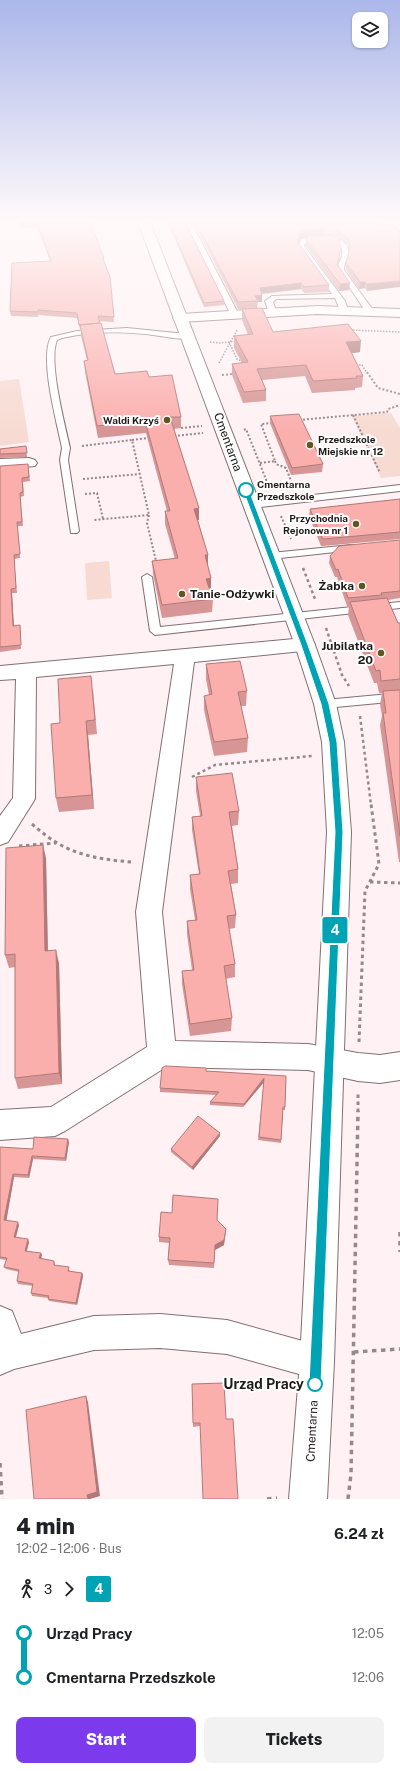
<!DOCTYPE html>
<html lang="en">
<head>
<meta charset="utf-8">
<style>
	:root { --surface:#fff; --page:#f2f2f2; --text:#202124; --muted:#757577; --accent:#7c3aed }
	body { margin:0; font-family:"Public Sans",sans-serif; background:var(--page); color:var(--text); height:100vh; display:flex; flex-direction:column; font-size:15px; white-space:nowrap }
	* { box-sizing:border-box; margin:0 }
	p { font-size:13px; color:var(--muted) }
	.icon { flex:none; width:22px; height:22px; fill:none; stroke:currentColor; stroke-width:2; stroke-linecap:round; stroke-linejoin:round }
	.map { position:relative; height:1499px; overflow:hidden }
	.details { display:flex; flex-direction:column; background:var(--surface); flex:1 }
	.details>* { flex:none }
	.badge { padding:0 8px; border-radius:3px; font-size:14px; line-height:26px }
	.controls { position:absolute; left:352px; top:12px; display:grid; gap:8px }
	.controls a { display:grid; place-items:center; width:36px; height:36px; border-radius:8px; background:var(--surface); box-shadow:0 1px 3px #0004; font-size:20px }
	.map>.badge { position:absolute; translate:-50% -50%; box-shadow:0 0 0 2px #fff }
	.legs { display:flex; align-items:center; gap:6px; height:44px; padding:0 16px; font-size:13px }
	.legs p { margin-inline-start:auto }
	.head { display:flex; align-items:center; justify-content:space-between; height:68px; padding:0 16px }
	h1 { font-size:22px; font-weight:800; line-height:30px }
	.primary-button { display:flex; gap:8px; margin-top:auto; padding:8px 16px }
	.primary-button a { flex:1; height:46px; border-radius:8px; background:var(--accent); color:#fff; font-size:16px; font-weight:800; line-height:46px; text-align:center }
	.primary-button a+a { background:var(--page); color:var(--text) }
	ul { padding:0 16px; list-style:none }
	li { display:flex; align-items:center; gap:14px; height:44px; font-size:15px }
	li i { display:grid; place-items:center; width:6px; height:100%; margin:0 5px; background:currentColor }
	li i::after { content:''; width:10px; height:10px; margin:-5px; border:3px solid; border-radius:50%; background:var(--surface) }
	li p { margin-inline-start:auto }
	li:first-child i { background:linear-gradient(#0000 50%,currentColor 0) }
	li:last-child i { background:linear-gradient(currentColor 50%,#0000 0) }
	.map>svg:first-child { display:block }
</style>
</head>
<body>
<div class="map">
<svg width="400" height="1499" viewBox="0 0 400 1499">
	<rect width="100%" height="100%" fill="#fff1f4"/>
	<path fill="#f7dbd2" d="M19 379 29 442 0 446V381Z
		M391 413 400 428V476L381 478 352 416Z
		M109 561 112 598 87 600 85 563Z"/>
	<g fill="none" stroke-linecap="round" stroke-linejoin="round">
		<g stroke="#826f73" stroke-width="2">
			<path id="lane" d="M185 222H191L238 313 237 315 230 313Z
				M323 236C334 237 350 240 348 254 347 260 344 264 344 270L373 310 372 312H366L338 270C337 264 341 261 342 255 345 236 318 239 307 241L304 246 345 301 348 310 347 312H341L335 298 276 299 273 302 276 311 269 313 265 301 272 296 332 294 298 246 302 239Z
				M127 328 186 334 190 336C183 341 168 337 160 336 128 331 93 331 62 338L57 340C48 362 65 424 70 448L68 460 79 531 77 533H71L60 460 62 448C57 423 39 358 51 337L77 331Z
				M400 485V491L251 508 246 505 251 502Z
				M351 545 354 546 356 548 354 550 271 559 266 556 271 553Z
				M147 574 152 577 160 627 400 602V608L155 635 150 631 142 577Z
				M400 693V701L325 708 321 707 319 704 321 701 325 700Z"/>
		</g>
		<g stroke="#826f73" stroke-width="2">
			<path id="street" d="M317 306 400 309V317L317 314 180 322 175 321 173 318 175 315 180 314Z
				M29 458 35 460 37 463 35 466 0 469V459Z
				M305 638 312 640 315 645 312 650 194 662 162 912 175 1041 308 1044 358 1053 380 1055 400 1052V1080L380 1083 358 1081 308 1070 166 1067 65 1131 55 1136 0 1140V1110L51 1107 147 1047 136 912 174 664 36 677 35 799 8 842 0 845V816L13 798 16 679 0 680V666Z
				M0 1306 12 1311 21 1334 94 1316 160 1314 227 1320 317 1345 329 1350 334 1362 329 1374 317 1379 227 1354 160 1348 94 1350 14 1369 0 1375Z"/>
		</g>
		<g stroke="#826f73" stroke-width="2">
			<path id="secondary" d="M138 222H150L315 645 336 704 344 742 351 832 334 1362 327 1499H289L300 1362 327 832 322 742 314 704 295 645Z"/>
		</g>
		<path stroke="#94898b" stroke-width="1.5" stroke-dasharray="1.5 1.5" stroke-linecap="butt" d="M350 330 400 332
			M210 342 220 343 237 341
			M229 342 237 359 243 362
			M219 363 237 330
			M356 365H362L367 373"/>
		<path stroke="#94898b" stroke-width="2" stroke-dasharray="2 2" stroke-linecap="butt" d="M367 372 378 388 400 394
			M222 375 233 374
			M353 415 380 473
			M299 420 387 412 388 409 400 405
			M181 428 202 426
			M244 430 246 429 269 487
			M174 436 203 433
			M132 440 149 438
			M82 446 132 440 149 515 94 520
			M275 461 276 464 286 468 293 486
			M260 463 275 461 261 424 272 423
			M83 479 140 474
			M85 494 97 493 103 519
			M149 515 147 523 156 561 155 563
			M281 516 291 539"/>
		<path stroke="#94898b" stroke-width="2.5" stroke-dasharray="3 3" stroke-linecap="butt" d="M303 568 315 599
			M326 628 342 675 349 686
			M360 716 371 805
			M192 777 215 765 312 756"/>
		<path stroke="#94898b" stroke-width="3" stroke-dasharray="3.5 3.5" stroke-linecap="butt" d="M32 824C39 830 46 836 54 841 77 856 105 860 132 862
			M19 846 56 843
			M370 882 400 883
			M359 1042 365 891 379 864 371 804
			M358 1112V1093"/>
		<path stroke="#94898b" stroke-width="3.5" stroke-dasharray="4.5 4.5" stroke-linecap="butt" d="M400 1232V1252
			M354 1352 400 1349
			M0 1463 2 1499
			M267 1499 277 1498
			M348 1499 351 1474 358 1111"/>
		<use href="#lane" fill="#fff" fill-rule="evenodd"/>
		<use href="#street" fill="#fff" fill-rule="evenodd"/>
		<use href="#secondary" fill="#fff" fill-rule="evenodd"/>
	</g>
	<path fill="#d79695" fill-rule="evenodd" d="M19 222H90L110 277 114 322 99 321 115 374 149 377 181 417V428L174 429 199 520H198L208 555V567L211 578V590L210 591 213 599 212 612 162 618 153 574 152 561 175 559 165 524V511H167L146 433 98 438 85 372 84 361 87 360 81 336V329H80L77 318 38 315V317L11 316 10 311 50 261 37 227 21 228Z
		M169 222 224 301V305L204 307 169 226Z
		M194 222H215L216 223 227 222H362V223L393 225 367 291 365 288 359 289 346 270V263L349 252 348 244 337 237 332 236 340 255 338 265 349 290 339 291 306 246V239L308 237 302 238 299 243 329 285V292L304 293 301 289 262 294V302H258L257 308 273 332 360 352 352 353 363 376 362 387 355 388V390L312 393 305 376 262 380 266 390V401L243 403 232 375V364L242 363 234 348V336L248 335 242 320V309H238L194 224ZM323 235H327L314 236Z
		M270 416 323 464 322 472 291 475 270 423Z
		M26 446 27 457 0 458V449Z
		M28 464 30 481 23 482 24 496 20 497 23 526H17L20 558 14 559 17 593H12L14 626 20 629 21 649 0 652V466Z
		M400 499V539L323 546H321L309 516 310 509Z
		M400 540V598L388 600 398 623H400V862H399L380 725 382 716 380 704 382 693H379L377 683H374L348 615 349 606H347L337 577H335L329 563 330 556Z
		M206 664 247 691 246 706H241L248 738 247 752 214 756 204 710V696L209 695 206 679Z
		M93 690 97 734 88 735 94 809 59 812 56 798 60 723Z
		M196 777 239 811 238 825 232 826 238 869V883L231 884 236 915 235 928 229 929 235 964V977L225 979 232 1018 231 1031 190 1036 182 984V971L192 970 187 934V921L195 920 190 889V875L199 874 192 830V817L200 816 196 791Z
		M46 858 48 951 59 963 62 1084 18 1089 15 1078V967L9 968 5 955Z
		M206 1071 286 1076 285 1107V1110H283L281 1143 258 1140 264 1082 243 1107 210 1105V1102L216 1095 160 1092V1088Z
		M220 1136 193 1170 171 1152V1149Z
		M69 1142 66 1161 33 1159 29 1178 14 1177 6 1220 19 1225 16 1237 29 1242 27 1251 42 1255 41 1259 55 1263V1265L70 1270 69 1272 82 1273 83 1276 77 1305 49 1301 48 1298 32 1296 31 1293 33 1286 18 1284 17 1281 19 1272 6 1269 4 1267 6 1260 0 1259V1147L33 1149Z
		M217 1220 226 1229 224 1245 215 1250 214 1268 169 1265 168 1260 169 1243 159 1242V1237Z
		M226 1419 200 1426 193 1427V1423Z"/>
	<path fill="#af7a79" d="M323 228V235L302 238 297 247V241L302 231Z
		M341 248 340 255 336 270 337 264Z
		M400 281V287L367 291V284Z
		M360 282H365V288L359 289Z
		M301 283V289L259 294 260 288Z
		M350 283 349 290 339 291 340 284Z
		M262 295V302H258L255 296Z
		M361 341 360 352 345 354 346 342Z
		M199 508V520L194 521V509Z
		M205 555H208V567Z
		M211 578V590L206 591V579Z
		M11 589 12 593 14 630 13 626Z
		M86 721 88 735 94 809 92 795Z
		M43 845 46 858 48 964 45 951Z
		M56 950 59 963 62 1084 59 1073Z
		M264 1078V1082L243 1107 244 1104Z
		M220 1133V1136L193 1170 192 1167Z
		M68 1139 69 1142 66 1161 65 1158Z
		M32 1156 33 1159 29 1178 28 1175Z
		M13 1174 14 1177 6 1223 4 1220Z
		M18 1222 19 1225 15 1240 14 1237Z
		M226 1229 224 1245 215 1250V1245Z
		M28 1239 29 1242 26 1253 25 1251Z
		M41 1253 42 1255 40 1261 39 1258Z
		M82 1273 83 1276 77 1305 76 1303Z
		M86 1396 88 1402 100 1496 90 1499H88L87 1495Z"/>
	<path fill="#faafad" stroke="#af7a79" d="M20 222H90L104 258H103L110 277 114 317 98 316 100 323 79 325 77 313 38 310V312L10 311 12 263 51 261 37 223 20 224Z
		M169 222H185L224 301 204 303Z
		M196 222H215L216 223 227 222H361V223L393 225 400 232V281L367 284 365 282H360L346 263 350 248 348 238 337 231 323 228 302 231 297 241 329 285 304 287 301 283 260 288 262 295 255 296 258 301 238 302Z
		M330 235 339 239 341 248 337 264 350 283 340 284 306 239 308 236Z
		M262 308 273 332 348 324 361 341 346 342 363 376H356L357 378 313 381 306 365 257 369 266 390 244 392 232 364 248 362 234 336 253 334 242 309Z
		M101 323 115 374 147 371 149 377 172 375 181 417H170L199 508 194 509 208 555H205L211 578 206 579 213 599 162 605 152 561 178 558 165 511H170L145 421 97 426 84 361 88 360 80 325Z
		M299 414 323 464 292 468 270 416Z
		M26 446 27 453 0 454V449Z
		M28 464 29 477 22 478 23 492 20 493 22 522H17L20 554 14 555 16 588 11 589 13 626 20 625 21 645 0 647V466Z
		M400 499V532L324 539 322 538 310 509Z
		M400 540V591L381 593 382 595 348 598 338 569 336 570 330 556 339 546Z
		M387 598 398 623H400V679L381 681 380 670 376 671 350 602Z
		M240 661 247 691 238 692 248 738 214 742 204 696 212 694 206 664Z
		M91 676 95 720 86 721 92 795 56 798 51 724 60 723 58 679Z
		M400 690V836L383 713H386L383 691Z
		M232 773 239 811 229 812 238 869 228 871 236 915 227 916 235 964 224 966 232 1018 190 1024 182 971 194 970 187 921 197 920 190 875 200 874 192 817 202 816 196 777Z
		M43 845 45 951 56 950 59 1073 15 1078V954L5 955 6 848Z
		M165 1066 206 1068V1071L286 1076 285 1107H283L281 1140 259 1137 264 1078 244 1104 210 1102 219 1092 160 1088 162 1068Z
		M198 1116 220 1133 192 1167 171 1149Z
		M34 1137 68 1139 65 1158 32 1156 28 1175 13 1174 4 1220 18 1222 14 1237 28 1239 25 1251 41 1253 39 1258 54 1261V1265L69 1267 68 1271 82 1273 76 1303 48 1299 49 1296 31 1293 33 1284 17 1281 19 1270 4 1267 7 1258 0 1257V1147L33 1149Z
		M173 1195 218 1199 217 1220 226 1229 224 1240 215 1245 214 1263 168 1260 170 1238 159 1237 161 1212 172 1213Z
		M224 1383 226 1419H233L238 1499H203L200 1423H193L192 1384Z
		M86 1396 97 1492 87 1495 88 1499H34L26 1410Z"/>
	<linearGradient id="sky" x2="0" y2="1"><stop stop-color="#abb7ea"/><stop offset="0.51" stop-color="#fff9fa"/><stop offset="1" stop-color="#fff9fa" stop-opacity="0"/></linearGradient>
	<rect width="400" height="432" fill="url(#sky)"/>
	<path fill="#00a3b4" stroke="#fff" d="M246 488 249 490 308 645 329 704 337 742 343 832 321 1384 319 1388 315 1390 311 1388 309 1384 335 832 329 742 321 704 301 645 243 490Z"/>
	<g fill="#635421" stroke="#fff" stroke-width="1.5">
		<circle cx="167" cy="420" r="4"/>
		<circle cx="310" cy="445" r="4"/>
		<circle cx="356" cy="524" r="4"/>
		<circle cx="362" cy="586" r="4"/>
		<circle cx="182" cy="594" r="4"/>
		<circle cx="381" cy="653" r="4"/>
	</g>
	<g fill="#fff" stroke="#00a3b4" stroke-width="2">
		<circle cx="246" cy="490" r="7"/>
		<circle cx="315" cy="1384" r="7"/>
	</g>
	<g text-anchor="middle" dominant-baseline="central" stroke-width="4" stroke-linejoin="round" paint-order="stroke">
		<g font-size="10" font-weight="bold" fill="#211a1b" stroke="#fff" text-anchor="end">
			<text x="159" y="420">Waldi Krzyś</text>
			<text x="318" y="439" text-anchor="start">Przedszkole<tspan x="318" dy="12">Miejskie nr 12</tspan></text>
			<text x="348" y="518">Przychodnia<tspan x="348" dy="12">Rejonowa nr 1</tspan></text>
		</g>
		<g font-size="10" font-weight="bold" fill="#211a1b" stroke="#fff" text-anchor="start">
			<text x="257" y="484">Cmentarna<tspan x="257" dy="12">Przedszkole</tspan></text>
		</g>
		<g font-size="12" fill="#211a1b" stroke="#fff">
			<text transform="translate(228 442) rotate(70)">Cmentarna</text>
			<text transform="translate(312 1431) rotate(-87)">Cmentarna</text>
		</g>
		<g font-size="12" font-weight="bold" fill="#211a1b" stroke="#fff" text-anchor="end">
			<text x="354" y="586">Żabka</text>
			<text x="190" y="594" text-anchor="start">Tanie-Odżywki</text>
			<text x="373" y="646">Jubilatka<tspan x="373" dy="14">20</tspan></text>
		</g>
		<g font-size="14" font-weight="bold" fill="#211a1b" stroke="#fff" text-anchor="end">
			<text x="304" y="1384">Urząd Pracy</text>
		</g>
	</g>
</svg>
<div class="controls">
<a><svg class="icon" aria-label="layers" viewBox="0 0 24 24"><path d="M12 4l9 5-9 5-9-5zM3 14l9 5 9-5"/></svg></a>
</div>
<b class="badge" style="left:335px;top:930px;background:#00a3b4;color:#fff">4</b>
</div>
<section class="details">
<div class="head"><div><h1>4 min</h1><p>12:02 – 12:06 · Bus</p></div><b>6.24 zł</b></div>
<div class="legs"><svg class="icon" aria-label="walk" viewBox="0 0 24 24"><circle cx="13" cy="4" r="2"/><path d="M13 8l-2 6 4 7M11 14l-3 7M7 12l3-4h3l4 4"/></svg>3<svg class="icon" aria-label="forward" viewBox="0 0 24 24"><path d="M9 5l7 7-7 7"/></svg><b class="badge" style="background:#00a3b4;color:#fff">4</b></div>
<ul>
<li><i style="color:#00a3b4"></i><b>Urząd Pracy</b><p>12:05</p></li>
<li><i style="color:#00a3b4"></i><b>Cmentarna Przedszkole</b><p>12:06</p></li>
</ul>
<div class="primary-button"><a>Start</a><a>Tickets</a></div>
</section>
</body>
</html>
